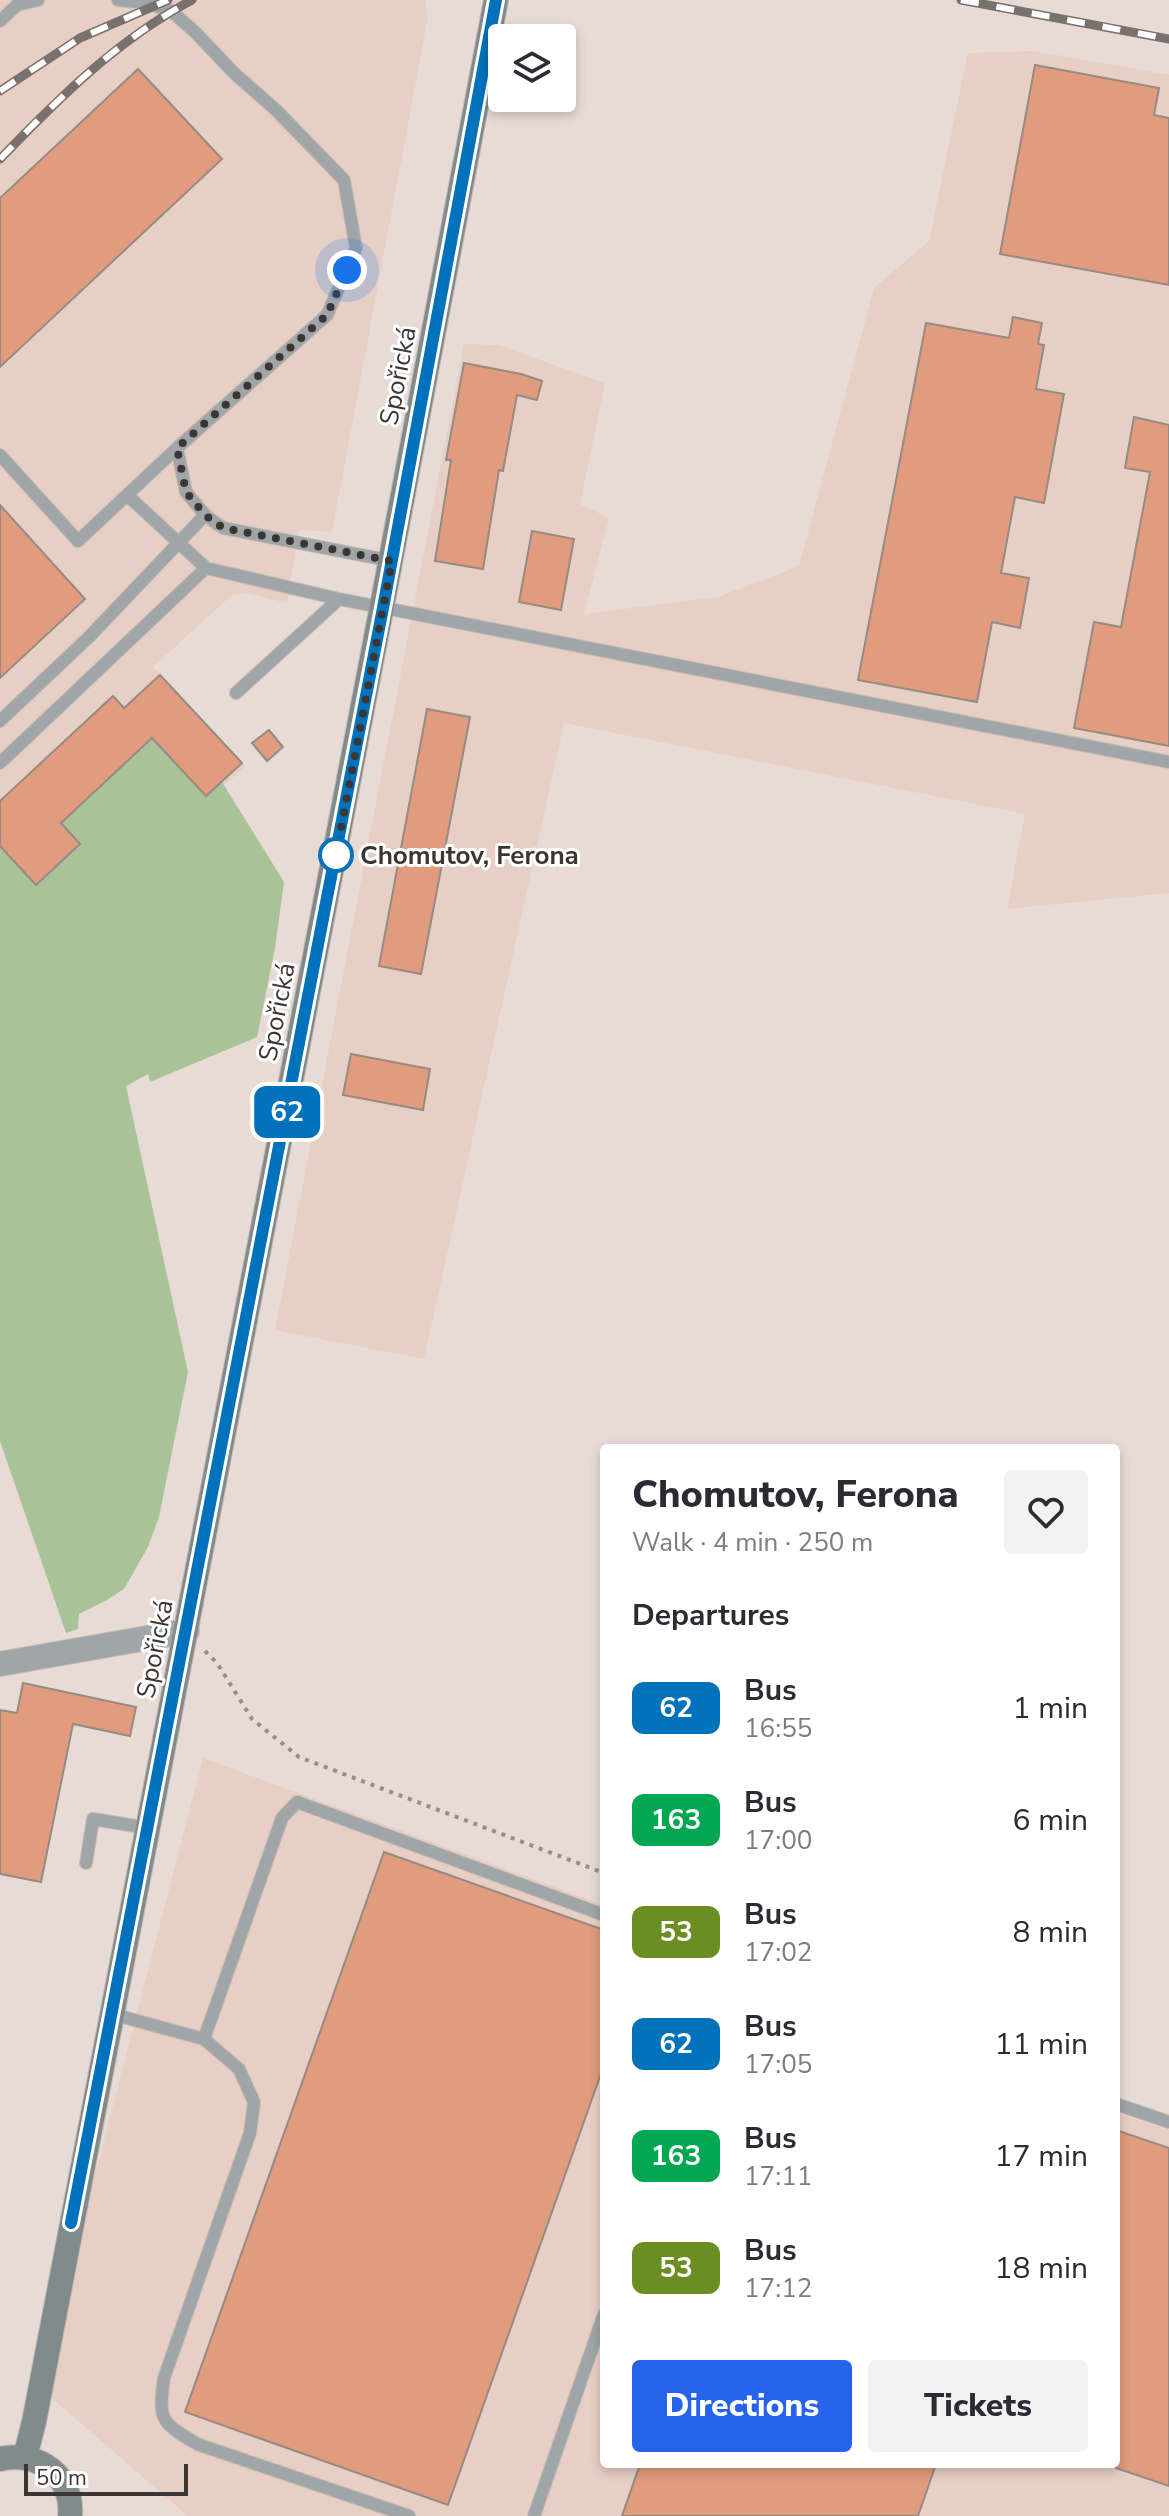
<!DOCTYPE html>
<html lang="en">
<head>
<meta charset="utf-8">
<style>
	:root { --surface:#fff; --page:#f2f2f3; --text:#2b2b33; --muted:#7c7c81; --accent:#2563eb }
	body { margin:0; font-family:"Nunito Sans",sans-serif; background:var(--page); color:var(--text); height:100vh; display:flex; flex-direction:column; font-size:30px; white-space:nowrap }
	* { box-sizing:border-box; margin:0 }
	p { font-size:26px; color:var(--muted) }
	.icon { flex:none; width:44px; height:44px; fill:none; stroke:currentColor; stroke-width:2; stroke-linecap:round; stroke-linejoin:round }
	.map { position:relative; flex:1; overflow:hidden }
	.sheet { position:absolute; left:600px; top:1444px; width:520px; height:1024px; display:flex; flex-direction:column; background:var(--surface); border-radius:8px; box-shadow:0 4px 12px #0003 }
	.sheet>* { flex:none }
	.badge { padding:0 16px; border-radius:12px; font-size:28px; line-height:52px }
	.tools { position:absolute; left:488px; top:24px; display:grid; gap:16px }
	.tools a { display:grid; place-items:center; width:88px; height:88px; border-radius:8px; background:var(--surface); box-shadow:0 4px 12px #0003; font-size:40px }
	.scale { position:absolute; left:24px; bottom:20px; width:164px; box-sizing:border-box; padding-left:8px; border:4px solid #3b3634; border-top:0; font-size:22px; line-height:28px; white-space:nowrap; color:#3b3634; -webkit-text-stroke:6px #fff; paint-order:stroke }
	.you { position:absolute; width:40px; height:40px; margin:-20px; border:6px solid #fff; border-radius:50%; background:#1a73e8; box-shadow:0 0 0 12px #1a73e833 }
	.map>.badge { position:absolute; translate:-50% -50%; box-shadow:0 0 0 4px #fff }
	h2 { padding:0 32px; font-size:30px; line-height:72px }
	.round { display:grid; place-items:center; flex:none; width:84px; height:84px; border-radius:8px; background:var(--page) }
	.overview { display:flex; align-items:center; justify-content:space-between; height:136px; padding:0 32px }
	h1 { font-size:38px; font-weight:800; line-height:60px }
	.action { display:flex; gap:16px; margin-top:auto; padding:16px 32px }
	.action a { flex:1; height:92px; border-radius:8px; background:var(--accent); color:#fff; font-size:32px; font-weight:800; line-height:92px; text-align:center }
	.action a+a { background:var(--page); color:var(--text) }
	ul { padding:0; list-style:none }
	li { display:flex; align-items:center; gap:24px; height:112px; padding:0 32px }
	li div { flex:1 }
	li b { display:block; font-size:30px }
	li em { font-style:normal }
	li .badge { min-width:88px; font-weight:700; text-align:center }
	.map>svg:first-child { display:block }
</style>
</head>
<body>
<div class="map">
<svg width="1169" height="2516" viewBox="0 0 1169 2516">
	<rect width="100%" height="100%" fill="#e8dbd6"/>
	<path fill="#e7cfc5" d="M0 0H425L428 17 332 532 299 530 287 603 246 593 231 596 153 667 245 766 225 785 222 782 206 796 62 824 64 826 62 828 78 846 36 885 0 847Z
		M1034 51 1169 75V893L1007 909 1025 814 564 723 424 1359 275 1330 464 344 498 345 605 383 580 504 609 518 584 614 718 597 799 566 874 288 929 241 968 53Z
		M203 1758 604 1905V2464H1116V2113L1169 2130V2516H188L40 2388Z"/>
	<path fill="#a9c297" d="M152 738 206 796 222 782 284 882 275 948 257 1037 150 1082 148 1074 126 1086 188 1372 159 1517 148 1547 124 1589 107 1600 79 1614 78 1629 66 1633 0 1441V847L37 885 80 844 61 823Z"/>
	<path fill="#e19b7d" stroke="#968a85" stroke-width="2" d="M1035 65 1159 88 1154 115 1169 118V285L1000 254Z
		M138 69 222 159 0 367V198Z
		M1013 317 1042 323 1038 344 1044 345 1036 389 1064 394 1044 503 1015 497 1001 573 1029 578 1020 628 992 622 977 702 858 680 926 323 1009 338Z
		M464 363 521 374 542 381 537 400 517 395 503 471 499 470 483 569 435 561 451 460H446Z
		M1134 417 1169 425V746L1074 728 1094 622 1121 627 1150 472 1125 468Z
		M0 505 85 599 0 678Z
		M532 531 574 539 561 610 519 602Z
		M160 675 242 763 206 796 152 738 61 823 80 844 36 885 0 846V801L113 696 124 708Z
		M427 709 470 717 421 974 379 966Z
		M269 730 283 747 267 761 252 743Z
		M351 1054 430 1069 423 1110 343 1095Z
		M23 1683 136 1707 130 1736 73 1724 41 1882 0 1874V1710L17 1713Z
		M384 1852 604 1930V2065L448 2505 185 2412Z
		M1116 2130 1169 2148V2486L1116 2468Z
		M640 2464H936L918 2516H622Z"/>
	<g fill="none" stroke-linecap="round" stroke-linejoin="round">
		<g stroke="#c5bab6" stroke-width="14">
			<path id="lane" d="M118 0 147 3 171 11 195 32 234 73 276 110 344 180 356 248 327 315 177 448 186 492 205 515 223 528 392 561
				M0 21 17 5 38 0
				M0 455 78 541 177 448
				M127 495 206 568 339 599
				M236 693 339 599 1169 762
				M0 721 89 637 205 515
				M0 763 206 568
				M86 1863 93 1819 148 1828
				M112 2014 204 2039 239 2069 254 2102 250 2133 164 2378C158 2421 161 2422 197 2444L409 2516
				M204 2039 282 1818 297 1802 604 1915
				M1116 2104 1169 2122
				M534 2516 604 2314"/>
		</g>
		<g stroke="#c5bab6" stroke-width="26">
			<path id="street" d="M0 1664 187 1631"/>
		</g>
		<g stroke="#c5bab6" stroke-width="26">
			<path id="secondary" d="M25 2457 34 2422C187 1614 346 808 496 0
				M0 2459C37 2450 74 2476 70 2516"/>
		</g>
		<path stroke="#968c89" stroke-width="4" stroke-dasharray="4 6" stroke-linecap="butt" d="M205 1651 217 1663 252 1719 299 1757 604 1873"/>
		<use href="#lane" stroke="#a0a6a7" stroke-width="12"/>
		<use href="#street" stroke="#a0a6a7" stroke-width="24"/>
		<use href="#secondary" stroke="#828b8c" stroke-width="24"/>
		<g stroke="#79716e" stroke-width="9">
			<path id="rail" d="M961 0 1169 39
				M0 91 80 38 168 0
				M0 159C58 99 117 40 192 0"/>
		</g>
		<use href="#rail" stroke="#fff" stroke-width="6" stroke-dasharray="18" stroke-linecap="butt"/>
	</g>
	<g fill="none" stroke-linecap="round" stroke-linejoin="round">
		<g stroke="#fff" stroke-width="18">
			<path id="line" d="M71 2223 383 608 496 0"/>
		</g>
		<use href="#line" stroke="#0072bc" stroke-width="12"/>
		<path stroke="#3b3634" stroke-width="8" stroke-dasharray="0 14.4" d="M336 855 392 561 223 528 205 515 186 492 177 448 327 315 347 270"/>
	</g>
	<circle fill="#fff" stroke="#0072bc" stroke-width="4" cx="336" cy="855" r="16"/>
	<g text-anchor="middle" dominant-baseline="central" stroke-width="6" stroke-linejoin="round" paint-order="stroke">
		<g font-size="26" fill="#3b3634" stroke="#fff">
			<text transform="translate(398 376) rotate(-79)">Spořická</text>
			<text transform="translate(277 1012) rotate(-79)">Spořická</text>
			<text transform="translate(155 1649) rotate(-79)">Spořická</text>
		</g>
		<g font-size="26" font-weight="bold" fill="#3b3634" stroke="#fff" text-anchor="start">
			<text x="360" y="855">Chomutov, Ferona</text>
		</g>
	</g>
</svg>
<div class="tools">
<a><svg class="icon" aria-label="layers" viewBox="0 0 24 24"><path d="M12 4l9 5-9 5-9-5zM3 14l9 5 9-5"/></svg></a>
</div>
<div class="scale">50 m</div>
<div class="you" style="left:347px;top:270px"></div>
<b class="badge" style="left:287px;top:1112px;background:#0072bc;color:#fff">62</b>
<section class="sheet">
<div class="overview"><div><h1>Chomutov, Ferona</h1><p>Walk · 4 min · 250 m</p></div><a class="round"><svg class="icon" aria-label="heart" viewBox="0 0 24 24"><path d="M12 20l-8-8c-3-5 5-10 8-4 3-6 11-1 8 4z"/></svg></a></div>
<h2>Departures</h2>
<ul>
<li><span class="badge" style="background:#0072bc;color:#fff">62</span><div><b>Bus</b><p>16:55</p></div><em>1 min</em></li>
<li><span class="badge" style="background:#00a651;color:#fff">163</span><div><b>Bus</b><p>17:00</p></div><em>6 min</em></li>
<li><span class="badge" style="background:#6b8e23;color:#fff">53</span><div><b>Bus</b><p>17:02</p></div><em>8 min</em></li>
<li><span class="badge" style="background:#0072bc;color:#fff">62</span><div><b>Bus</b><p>17:05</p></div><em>11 min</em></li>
<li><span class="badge" style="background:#00a651;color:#fff">163</span><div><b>Bus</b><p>17:11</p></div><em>17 min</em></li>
<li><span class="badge" style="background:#6b8e23;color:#fff">53</span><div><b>Bus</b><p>17:12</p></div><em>18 min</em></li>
</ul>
<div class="action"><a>Directions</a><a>Tickets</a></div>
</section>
</div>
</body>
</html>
